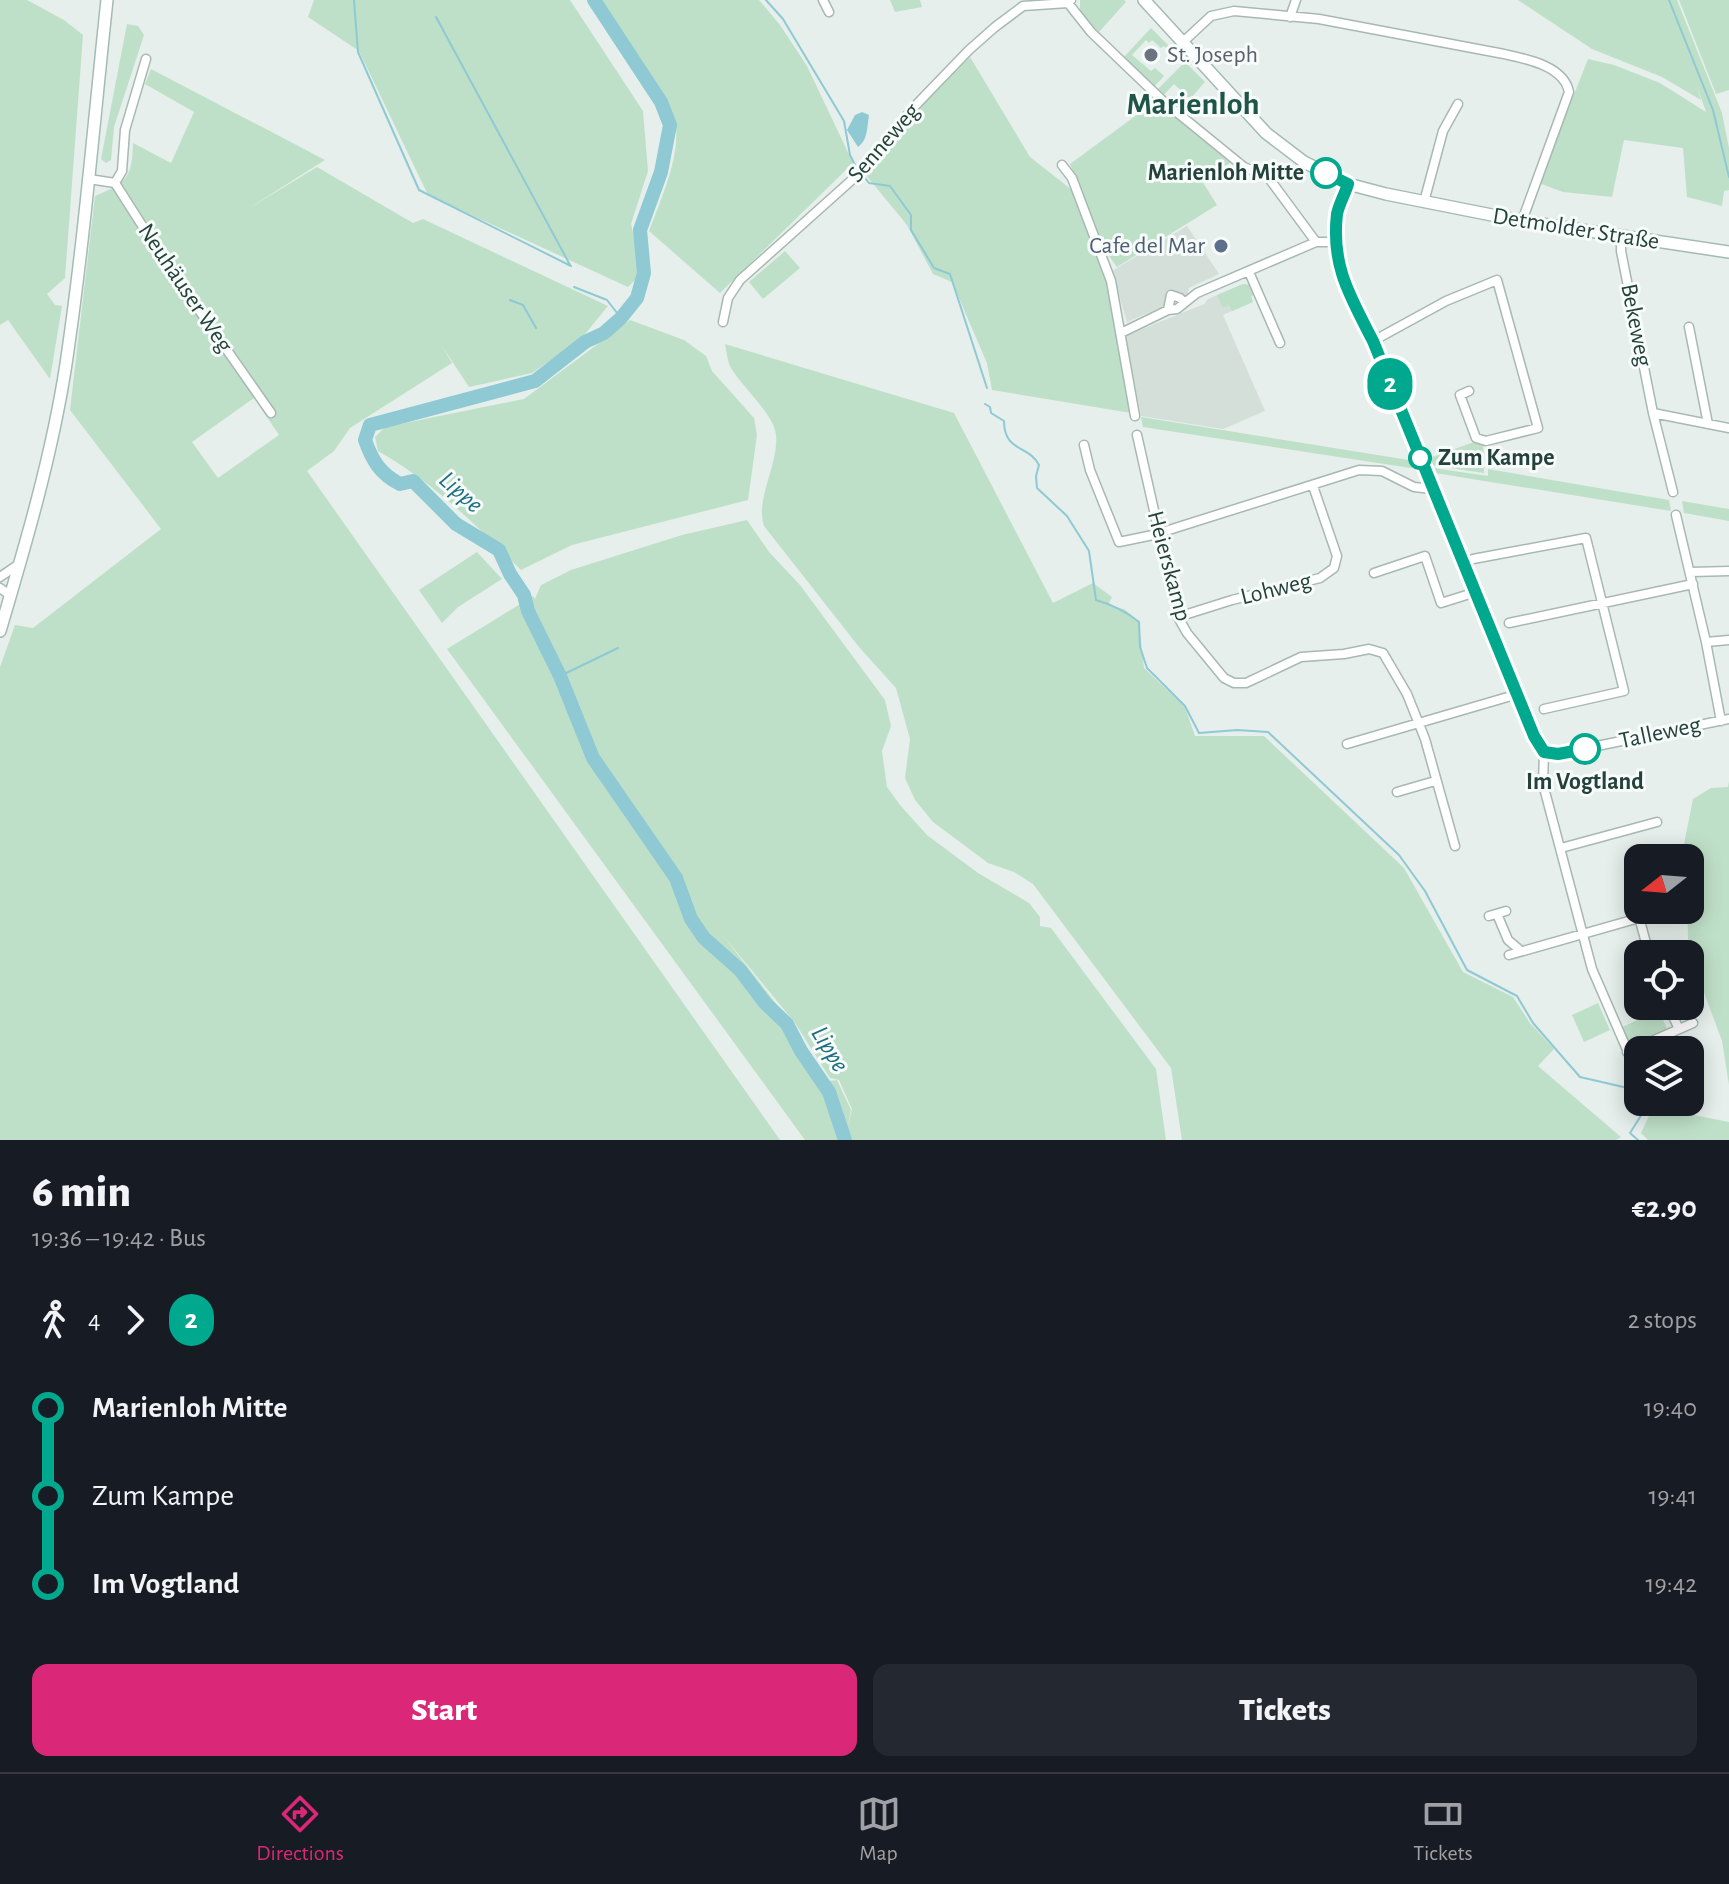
<!DOCTYPE html>
<html lang="en">
<head>
<meta charset="utf-8">
<style>
	:root { --surface:#171b24; --page:#242831; --text:#f1f3f6; --muted:#9ea1a6; --line:#363941; --accent:#db2777 }
	body { margin:0; font-family:"Alegreya Sans",sans-serif; background:var(--page); color:var(--text); height:100vh; display:flex; flex-direction:column; font-size:30px; white-space:nowrap }
	* { box-sizing:border-box; margin:0 }
	p { font-size:26px; color:var(--muted) }
	.icon { flex:none; width:44px; height:44px; fill:none; stroke:currentColor; stroke-width:2; stroke-linecap:round; stroke-linejoin:round }
	.map { position:relative; height:1140px; overflow:hidden }
	.panel { display:flex; flex-direction:column; background:var(--surface); flex:1 }
	.panel>* { flex:none }
	.badge { padding:0 16px; border-radius:26px; font-size:28px; line-height:52px }
	.needle { width:52px; rotate:253deg }
	.fabs { position:absolute; left:1624px; top:844px; display:grid; gap:16px }
	.fabs a { display:grid; place-items:center; width:80px; height:80px; border-radius:16px; background:var(--surface); box-shadow:0 4px 20px #0003; font-size:40px }
	.map>.badge { position:absolute; translate:-50% -50%; box-shadow:0 0 0 4px #fff }
	.legs { display:flex; align-items:center; gap:12px; height:88px; padding:0 32px; font-size:26px }
	.legs p { margin-inline-start:auto }
	.overview { display:flex; align-items:center; justify-content:space-between; height:136px; padding:0 32px }
	h1 { font-size:44px; font-weight:800; line-height:60px }
	.button { display:flex; gap:16px; margin-top:auto; padding:16px 32px }
	.button a { flex:1; height:92px; border-radius:16px; background:var(--accent); color:#fff; font-size:32px; font-weight:800; line-height:92px; text-align:center }
	.button a+a { background:var(--page); color:var(--text) }
	ul { padding:0 32px; list-style:none }
	li { display:flex; align-items:center; gap:28px; height:88px; font-size:30px }
	li i { display:grid; place-items:center; width:12px; height:100%; margin:0 10px; background:currentColor }
	li i::after { content:''; width:20px; height:20px; margin:-10px; border:6px solid; border-radius:50%; background:var(--surface) }
	li p { margin-inline-start:auto }
	li:first-child i { background:linear-gradient(#0000 50%,currentColor 0) }
	li:last-child i { background:linear-gradient(currentColor 50%,#0000 0) }
	.menu { display:flex; justify-content:space-around; align-items:center; height:112px; border-top:2px solid var(--line); background:var(--surface); font-size:22px; color:var(--muted) }
	.menu a { display:grid; justify-items:center; gap:4px }
	.menu .active { color:var(--accent) }
	.map>svg:first-child { display:block }
</style>
</head>
<body>
<div class="map">
<svg width="1729" height="1140" viewBox="0 0 1729 1140">
	<rect width="100%" height="100%" fill="#e6efeb"/>
	<path fill="#d4dfda" d="M1187 226 1219 274 1189 288 1187 296 1127 322 1112 271Z
		M1243 284 1256 294 1251 296 1253 302 1223 315 1265 411 1223 429 1141 416 1125 336 1204 304 1208 299Z"/>
	<path fill="#bfe0c8" fill-rule="evenodd" d="M0 0H27L64 20 83 35 65 278 47 294 55 305 62 306 50 379 8 320 0 325Z
		M314 0H570L643 111 648 171 631 224 642 273 628 287 428 195 359 51 308 17Z
		M601 0H759L780 25 807 66 853 163 720 293 649 231C660 202 679 159 676 129 674 103 618 26 601 0Z
		M890 0H920L922 7 895 12Z
		M1124 0 1126 2 1099 32 1080 13V0Z
		M1518 0H1677L1722 113 1729 148V190L1724 191 1722 206 1687 197 1683 148 1624 140 1612 197 1563 192 1539 183 1588 59 1614 65 1660 83 1706 112 1697 86 1701 100 1662 77 1592 49Z
		M1679 0H1729V90L1716 94Z
		M127 24 138 26 144 35 114 127 111 160 106 163 101 159Z
		M1151 28 1180 57 1177 59 1164 46 1161 48 1152 40 1149 43 1146 40 1132 55 1151 71 1155 68 1164 76 1154 87 1123 58Z
		M970 57 1030 157 1072 190 1099 254 1108 282 1131 413 992 390 987 363 952 282 933 274 907 225 865 174 922 105Z
		M1185 62 1205 82 1190 99 1174 84 1164 95 1158 89Z
		M151 69 325 160 251 207 317 167 413 223 423 219 608 306 581 339 532 373 469 387 442 346 452 363 350 428 334 451 307 471 780 1140H0V667L15 625 33 628 161 529 70 410 95 196C127 182 132 178 133 143L171 163 194 112 145 84ZM254 398 279 435 218 478 192 442Z
		M1157 100 1230 163 1202 181 1217 205 1117 267 1106 252 1070 164Z
		M785 251 800 268 763 299 749 282Z
		M1243 284 1252 285 1256 294 1251 296 1253 302 1232 311 1229 305 1223 308 1217 295Z
		M630 320 684 340 706 356 712 371 754 418 757 435 748 500 572 545 521 570C476 525 433 482 378 451L375 437 385 427 524 399Z
		M725 344 954 413 1053 603 1093 583 1112 597 1109 603 1115 608 1124 609 1139 622 1144 668 1185 707 1195 736H1264L1404 868 1463 972 1513 997 1530 1023 1554 1049 1538 1066 1621 1137 1616 1140H1182L1171 1068 1033 884 1014 872 988 863 933 822 915 800 905 778 910 739 896 688 859 647 764 526C755 498 779 464 776 435 774 414 742 387 731 368 727 361 727 352 725 344Z
		M1141 417 1415 461 1417 469 1143 427Z
		M1474 442 1483 444 1484 473 1430 465 1427 459Z
		M1433 468 1488 476V469L1669 500 1671 511 1435 473Z
		M1682 501 1729 509V521L1684 513Z
		M747 520 769 552 800 585 885 700 891 726 882 751 887 787 900 805 927 835 978 873 1029 903 1040 917V926L1051 928 1156 1069 1166 1140H805L447 649 533 596 535 599 541 585 571 570 682 535ZM721 933 795 1023 830 1078 839 1080 852 1109 848 1128 851 1110 837 1080 828 1081 792 1024Z
		M477 552 502 579 458 607 442 623 419 590Z
		M1729 781V1085L1722 1041 1699 979C1681 959 1690 886 1690 858H1682V854L1693 799 1711 788 1728 787Z
		M1598 1003 1610 1030 1584 1042 1572 1015Z
		M1649 1015 1651 1020 1661 1015 1668 1031 1635 1046 1629 1042 1622 1027Z
		M1653 1107 1729 1122V1140H1648L1641 1133Z"/>
	<path fill="#8ec9d4" d="M862 112 869 115C867 127 868 140 858 147L847 130 855 115Z"/>
	<g fill="none" stroke-linecap="round" stroke-linejoin="round">
		<path stroke="#8ec9d4" stroke-width="2" d="M354 0 358 52 419 190 571 266
			M766 0 783 19 844 121 850 155 857 169
			M1669 0 1713 110 1729 177
			M436 17 570 265
			M862 174 869 183 890 186 911 215V230L934 268 950 274 987 388
			M574 287 607 300 621 318
			M510 300 523 305 536 328
			M985 404 990 407 991 413 1004 421C1004 452 1029 445 1039 465L1036 476 1037 488 1067 516 1089 551 1096 600C1113 605 1126 611 1139 622L1140 647 1147 668 1185 706 1199 733 1237 730 1268 732 1399 855 1425 891 1467 970 1517 996 1533 1023 1580 1077 1632 1089 1638 1088
			M560 676 618 648
			M1638 1140 1630 1133 1642 1114 1645 1102"/>
		<path stroke="#8ec9d4" stroke-width="14" d="M594 0 661 102 670 125 661 172 640 230 644 273 637 298 621 318 604 333 585 342 535 381 370 425 365 440C372 460 380 474 400 484L413 481 456 524 499 550 510 574 524 595 528 611 560 676 593 758 676 878 691 919 704 938 740 970 765 1003 787 1024 801 1051 829 1092 845 1140"/>
		<g stroke="#a8b8b2" stroke-width="11">
			<path id="street" d="M823 0 829 12
				M1068 3 1091 32 1163 101 1244 167 1268 177 1316 242
				M1290 17 1296 0
				M1183 42 1211 16 1234 11 1319 19 1504 54C1527 59 1564 66 1569 92L1522 221
				M1062 165 1072 178 1111 281 1135 416
				M89 179 115 183 166 263 271 413
				M115 183 122 171 125 130 146 59
				M1348 184C1345 194 1339 204 1338 214 1331 266 1350 297 1373 341L1534 736 1544 752 1543 784 1592 969 1638 1075
				M1424 202 1443 131 1458 104
				M1621 238V251L1653 413 1673 492
				M1249 272 1280 343
				M1168 310 1171 295 1180 298 1184 302
				M723 322 728 298 740 280 863 170 914 107 969 50 995 27 1023 6 1068 3 1071 0
				M1689 327 1708 424
				M1121 333 1168 310 1177 309 1197 293 1316 242H1336
				M1373 341 1446 301 1497 280 1538 428 1486 441 1476 438 1460 395 1469 391
				M1653 413 1729 428
				M1137 435 1178 617 1187 633 1224 678 1234 683H1246L1301 657 1344 654 1369 649 1383 653 1407 694 1425 739 1455 846
				M1084 445 1090 470 1119 542 1153 535 1359 470 1382 471 1414 487 1432 489
				M1676 515 1706 642 1721 721
				M1473 559 1586 538 1624 691 1544 709
				M1691 572 1729 571
				M1374 573 1425 556 1441 603 1476 592
				M0 577 19 564
				M0 588 10 595
				M1178 617 1232 600 1320 578 1334 568 1337 556 1313 486
				M1509 623 1693 584
				M1706 642 1729 640
				M1347 744 1518 694
				M1544 752 1558 754 1729 719
				M1397 792 1435 781
				M1561 848 1657 822
				M1497 914 1508 940 1521 951
				M1489 916 1506 911
				M1639 917 1649 954
				M1509 955 1667 910
				M1668 1006 1679 1029
				M1627 1052 1693 1023"/>
		</g>
		<g stroke="#a4bbb3" stroke-width="14">
			<path id="secondary" d="M1144 0 1266 133 1304 162 1348 184 1386 194 1522 221 1729 252
				M0 631C26 543 52 455 66 364 84 243 94 121 107 0"/>
		</g>
		<use href="#street" stroke="#fff" stroke-width="8"/>
		<use href="#secondary" stroke="#fff" stroke-width="11"/>
	</g>
	<g fill="none" stroke-linecap="round" stroke-linejoin="round">
		<g stroke="#fff" stroke-width="18">
			<path id="line-1" d="M1326 173 1348 184C1345 194 1339 204 1337 214 1331 266 1350 296 1373 341L1534 736 1544 752 1558 754 1585 749"/>
		</g>
		<use href="#line-1" stroke="#00a88e" stroke-width="12"/>
	</g>
	<circle fill="#6b7280" stroke="#f7fbf9" stroke-width="3" cx="1151" cy="55" r="8"/>
	<g fill="#fff" stroke="#00a88e" stroke-width="4">
		<circle cx="1326" cy="173" r="14"/>
		<circle cx="1420" cy="458" r="10"/>
		<circle cx="1585" cy="749" r="14"/>
	</g>
	<circle fill="#5c6f8a" stroke="#f7fbf9" stroke-width="3" cx="1221" cy="246" r="8"/>
	<g text-anchor="middle" dominant-baseline="central" stroke-width="6" stroke-linejoin="round" paint-order="stroke">
		<g font-size="24" fill="#5b616d" stroke="#f7fbf9" text-anchor="start">
			<text x="1167" y="55">St. Joseph</text>
		</g>
		<g font-size="24" fill="#24423a" stroke="#f7fbf9">
			<text transform="translate(884 143) rotate(-49)">Senneweg</text>
			<text transform="translate(1576 229) rotate(9)">Detmolder Straße</text>
			<text transform="translate(185 288) rotate(56)">Neuhäuser Weg</text>
			<text transform="translate(1636 325) rotate(79)">Bekeweg</text>
			<text transform="translate(1169 566) rotate(75)">Heierskamp</text>
			<text transform="translate(1276 589) rotate(-14)">Lohweg</text>
			<text transform="translate(1660 733) rotate(-12)">Talleweg</text>
		</g>
		<g font-size="24" font-weight="bold" fill="#24423a" stroke="#f7fbf9" text-anchor="end">
			<text x="1304" y="173">Marienloh Mitte</text>
			<text x="1438" y="458" text-anchor="start">Zum Kampe</text>
			<text x="1585" y="782" text-anchor="middle">Im Vogtland</text>
		</g>
		<g font-size="24" fill="#4e5e75" stroke="#f7fbf9" text-anchor="end">
			<text x="1205" y="246">Cafe del Mar</text>
		</g>
		<g font-size="26" font-style="italic" fill="#1c6f80" stroke="#f7fbf9">
			<text transform="translate(461 492) rotate(42)">Lippe</text>
			<text transform="translate(830 1049) rotate(59)">Lippe</text>
		</g>
		<g font-size="32" font-weight="bold" fill="#1f5548" stroke="#f7fbf9">
			<text x="1193" y="104">Marienloh</text>
		</g>
	</g>
</svg>
<div class="fabs">
<a><svg class="needle" viewBox="-14 -14 28 28"><path d="M0-13l5 13h-10z" fill="#e53935"/><path d="M0 13l5-13h-10z" fill="#9ea1a6"/></svg></a>
<a><svg class="icon" aria-label="locate" viewBox="0 0 24 24"><circle cx="12" cy="12" r="6"/><path d="M12 2v4M12 18v4M2 12h4M18 12h4"/></svg></a>
<a><svg class="icon" aria-label="layers" viewBox="0 0 24 24"><path d="M12 4l9 5-9 5-9-5zM3 14l9 5 9-5"/></svg></a>
</div>
<b class="badge" style="left:1390px;top:384px;background:#00a88e;color:#fff">2</b>
</div>
<section class="panel">
<div class="overview"><div><h1>6 min</h1><p>19:36 – 19:42 · Bus</p></div><b>€2.90</b></div>
<div class="legs"><svg class="icon" aria-label="walk" viewBox="0 0 24 24"><circle cx="13" cy="4" r="2"/><path d="M13 8l-2 6 4 7M11 14l-3 7M7 12l3-4h3l4 4"/></svg>4<svg class="icon" aria-label="forward" viewBox="0 0 24 24"><path d="M9 5l7 7-7 7"/></svg><b class="badge" style="background:#00a88e;color:#fff">2</b><p>2 stops</p></div>
<ul>
<li><i style="color:#00a88e"></i><b>Marienloh Mitte</b><p>19:40</p></li>
<li><i style="color:#00a88e"></i><span>Zum Kampe</span><p>19:41</p></li>
<li><i style="color:#00a88e"></i><b>Im Vogtland</b><p>19:42</p></li>
</ul>
<div class="button"><a>Start</a><a>Tickets</a></div>
</section>
<nav class="menu">
<a class="active"><svg class="icon" aria-label="directions" viewBox="0 0 24 24"><path d="M12 3l9 9-9 9-9-9zM9 14v-3h6M13 9l2 2-2 2"/></svg>Directions</a>
<a><svg class="icon" aria-label="map" viewBox="0 0 24 24"><path d="M3 6l6-2 6 2 6-2v14l-6 2-6-2-6 2zM9 4v14M15 6v14"/></svg>Map</a>
<a><svg class="icon" aria-label="tickets" viewBox="0 0 24 24"><path d="M3 7h18v10H3zM15 7v10"/></svg>Tickets</a>
</nav>
</body>
</html>
